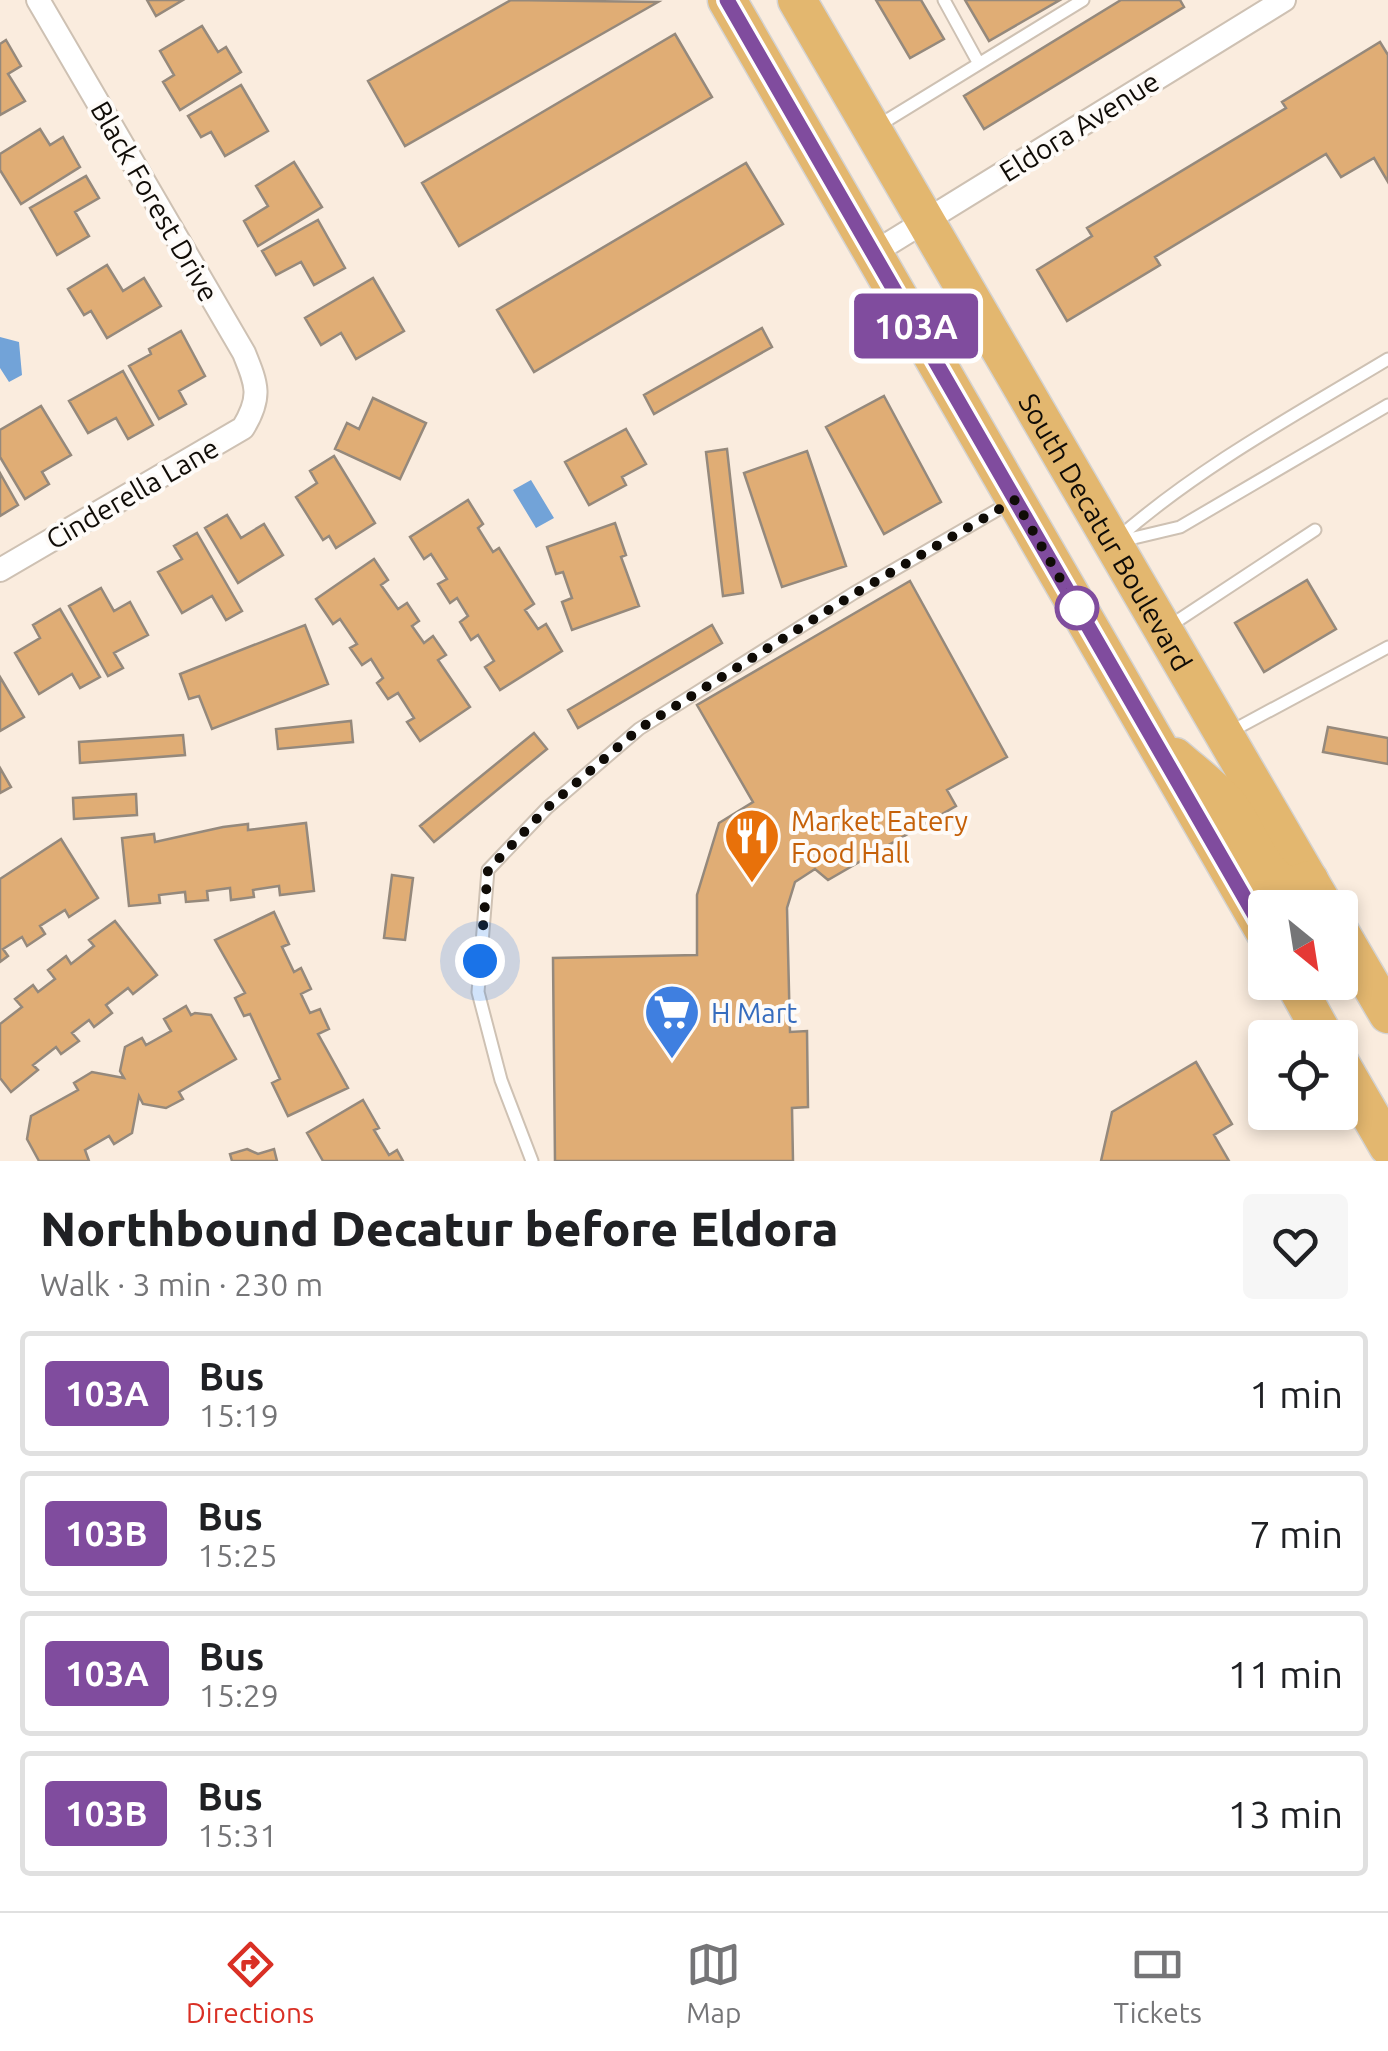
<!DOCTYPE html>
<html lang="en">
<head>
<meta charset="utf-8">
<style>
	:root { --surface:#fff; --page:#f6f6f6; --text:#202124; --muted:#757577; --line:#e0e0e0; --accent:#d93025 }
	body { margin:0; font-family:Ubuntu,sans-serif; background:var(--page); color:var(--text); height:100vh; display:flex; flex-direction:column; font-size:38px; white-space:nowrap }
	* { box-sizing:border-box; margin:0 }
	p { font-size:32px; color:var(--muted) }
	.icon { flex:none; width:55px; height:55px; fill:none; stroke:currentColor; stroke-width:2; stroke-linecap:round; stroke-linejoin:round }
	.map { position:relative; height:1161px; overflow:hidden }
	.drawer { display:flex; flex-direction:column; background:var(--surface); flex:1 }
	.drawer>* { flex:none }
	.badge { padding:0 20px; border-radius:8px; font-size:35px; line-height:65px }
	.needle { width:65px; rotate:150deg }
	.fabs { position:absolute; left:1248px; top:890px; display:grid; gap:20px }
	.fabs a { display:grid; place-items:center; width:110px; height:110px; border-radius:10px; background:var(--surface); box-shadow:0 5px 15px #0003; font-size:50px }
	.you { position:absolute; width:50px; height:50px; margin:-25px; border:8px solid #fff; border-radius:50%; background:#1a73e8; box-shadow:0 0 0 15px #1a73e833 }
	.map>.badge { position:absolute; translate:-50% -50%; box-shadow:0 0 0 5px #fff }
	.round { display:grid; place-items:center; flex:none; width:105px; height:105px; border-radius:10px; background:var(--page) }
	.head { display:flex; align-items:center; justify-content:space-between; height:170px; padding:0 40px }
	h1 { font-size:48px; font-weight:800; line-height:75px }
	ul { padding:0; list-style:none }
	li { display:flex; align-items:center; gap:30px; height:125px; margin:0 20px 15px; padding:0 20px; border:5px solid var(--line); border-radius:10px }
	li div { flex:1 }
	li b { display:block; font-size:38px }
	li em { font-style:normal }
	li .badge { min-width:110px; font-weight:700; text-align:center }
	.tabs { display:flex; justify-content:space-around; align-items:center; height:140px; border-top:2px solid var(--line); background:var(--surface); font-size:28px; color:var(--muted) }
	.tabs a { display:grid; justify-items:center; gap:5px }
	.tabs .active { color:var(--accent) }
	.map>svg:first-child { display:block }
</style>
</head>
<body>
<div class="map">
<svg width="1388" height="1161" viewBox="0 0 1388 1161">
	<rect width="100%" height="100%" fill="#faecde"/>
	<path fill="#72a3d8" d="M0 337 19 342 22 375 9 382 0 368Z
		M531 480 554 518 536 528 513 490Z"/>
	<path fill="#e0ad75" stroke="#95897c" stroke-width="2.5" d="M147 0H183L156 16Z
		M511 0 658 2 405 146 368 81Z
		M876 0H921L944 39 910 58Z
		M965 0H1060L989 41Z
		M1121 0H1180L1184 7 984 129 964 96Z
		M202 26 218 52 226 47 241 72 180 110 163 82 174 75 160 51Z
		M675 34 712 97 459 246 422 183Z
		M6 40 21 66 8 74 25 101 0 115V44Z
		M1380 42 1388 55V182L1374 158 1341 177 1326 154 1155 257 1160 265 1067 321 1037 270 1092 236 1087 228 1286 108 1282 102Z
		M241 85 268 131 225 156 211 132 201 137 188 116Z
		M40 129 50 145 63 137 80 167 21 204 0 170V154Z
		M294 162 322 207 258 246 244 221 268 206 256 186Z
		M746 163 783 224 534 372 497 310Z
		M86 176 99 198 75 212 89 236 57 255 30 208Z
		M318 220 345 268 314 285 301 262 276 275 262 251Z
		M107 265 123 291 144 278 161 306 107 338 91 311 84 315 68 289Z
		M373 278 404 331 356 359 341 333 321 345 305 318Z
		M762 328 772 347 654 414 644 395Z
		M181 331 205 376 179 391 186 404 159 419 129 366 151 354 149 349Z
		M123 371 153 425 128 439 116 418 88 433 69 401Z
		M884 396 941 502 884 534 826 427Z
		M373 398 426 423 400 479 335 449 347 423 359 429Z
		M41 406 71 455 42 472 49 484 25 499 0 457V430Z
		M626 429 646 464 622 477 626 485 589 505 565 462Z
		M727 449 743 593 723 596 706 452Z
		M807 451 846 566 782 587 744 473Z
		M334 456 375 523 336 548 329 536 323 540 296 497 317 483 310 471Z
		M0 473 18 505 0 516Z
		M468 500 483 524 478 528 493 552 499 548 534 604 525 610 538 629 546 624 562 651 500 690 485 667 494 661 478 635 471 640 460 622 468 616 457 598 450 603 438 584 447 579 431 554 424 559 410 537Z
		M227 515 241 538 264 524 283 555 238 583 205 528Z
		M615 523 626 555 621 557 639 606 572 630 562 602 572 598 563 572 556 574 547 547Z
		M197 533 242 611 226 620 212 596 182 613 158 572 182 559 174 546Z
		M374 559 388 580 381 585 398 609 407 603 419 621 412 626 424 643 433 636 446 655 438 660 470 707 420 741 407 722 414 718 398 693 388 699 377 683 383 678 371 659 362 665 350 648 357 644 340 619 333 624 316 599Z
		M1307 580 1336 629 1264 672 1235 623Z
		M910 581 1007 757 947 790 956 806 828 880 815 869 795 882 787 908 790 1032 807 1031 808 1107 792 1108 793 1161H555L553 958 697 955V895L719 823 753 802 697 705Z
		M101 588 114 611 130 602 148 635 114 653 123 668 108 676 69 606Z
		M60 609 100 677 80 688 72 674 39 694 15 653 40 638 33 625Z
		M305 625 328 684 212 729 199 696 189 699 180 674Z
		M712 625 722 643 578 728 568 710Z
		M0 677 24 717 0 731Z
		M351 721 353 742 278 749 276 729Z
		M1328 727 1388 738V764L1323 752Z
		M534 733 547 749 434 842 420 826Z
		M183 735 185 755 80 763 79 742Z
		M0 768 11 787 0 793Z
		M136 794 137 815 74 819 73 798Z
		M306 823 314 891 280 895 279 886 253 890 254 897 231 900 230 888 207 891 208 900 186 902 185 892 159 895 160 903 129 906 122 838 154 834 155 842 223 827 248 824V830Z
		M61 839 98 898 69 917 65 910 40 926 45 934 27 946 22 937 3 949 8 956 0 962V879Z
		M392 875 413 878 405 940 384 938Z
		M274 912 289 944 282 947 294 972 301 968 311 989 301 994 310 1013 320 1009 329 1029 318 1034 348 1088 288 1116 272 1083 280 1079 250 1014 244 1016 235 998 245 993 215 940Z
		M115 921 157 975 133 994 128 988 106 1005 112 1013 94 1027 89 1020 72 1033 79 1041 61 1054 56 1047 33 1065 38 1070 11 1092 0 1078V1024L22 1007 15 999 33 985 38 992 55 979 48 970 66 956 71 964 94 946 89 940Z
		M186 1006 191 1015 195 1013 211 1015 236 1059 179 1092 183 1099 166 1108 143 1104 139 1096 132 1133 114 1144 109 1136 85 1150 89 1161H39L27 1139 31 1116 78 1090 74 1083 92 1072 124 1078 120 1071 125 1047 142 1038 146 1045 171 1031 164 1019Z
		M1196 1062 1232 1124 1214 1135 1229 1161H1101L1112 1112Z
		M363 1100 379 1128 374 1130 389 1155 397 1150 403 1161H323L307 1133Z
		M247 1149 258 1154 274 1149 277 1161H232L230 1154Z"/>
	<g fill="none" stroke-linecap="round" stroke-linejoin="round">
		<g stroke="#cec1b3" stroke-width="15">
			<path id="lane" d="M944 0 978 62
				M876 127 1083 0
				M1117 539C1199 467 1295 415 1388 359
				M1117 542 1180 527 1388 405
				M1168 627 1315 530
				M1228 733 1388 647
				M532 1161 501 1080 478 992 488 870 547 808 639 729 854 593 1011 502"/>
		</g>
		<g stroke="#cec1b3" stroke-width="26">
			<path id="street" d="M875 252 1284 0
				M0 570 243 428C262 397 257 385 244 353L38 0"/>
		</g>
		<g stroke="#d4d3d2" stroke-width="41">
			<g id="primary">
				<path d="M727 0 1265 932"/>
				<path id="s1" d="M797 0 1325 908"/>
				<path d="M1175 757C1192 772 1214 788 1229 806 1250 832 1258 875 1291 887L1309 880"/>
				<path d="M1340 932 1388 1014"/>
				<path d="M1294 982 1325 1038"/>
				<path d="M1340 1063 1388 1146"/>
			</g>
		</g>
		<use href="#lane" stroke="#fff" stroke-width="11"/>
		<use href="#street" stroke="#fff" stroke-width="22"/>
		<use href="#primary" stroke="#e3b76f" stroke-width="38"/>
	</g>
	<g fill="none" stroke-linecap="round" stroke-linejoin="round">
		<g stroke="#fff" stroke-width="22">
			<path id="line" d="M727 0 1265 933"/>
		</g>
		<use href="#line" stroke="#804c9e" stroke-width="15"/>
		<path stroke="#100c07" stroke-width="10" stroke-dasharray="0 18" d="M480 961 488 870 547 808 639 729 854 594 1015 500 1077 608"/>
	</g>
	<defs>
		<g id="restaurant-pin" transform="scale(2.875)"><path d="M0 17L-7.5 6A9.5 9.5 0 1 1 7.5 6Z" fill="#e8710a" stroke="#fefbf8"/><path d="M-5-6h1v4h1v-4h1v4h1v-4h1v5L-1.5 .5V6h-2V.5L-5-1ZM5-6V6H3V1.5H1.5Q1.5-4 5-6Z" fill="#fff"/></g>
		<g id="supermarket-pin" transform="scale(2.875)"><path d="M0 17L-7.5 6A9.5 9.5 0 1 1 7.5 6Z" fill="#3f7fe0" stroke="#fefbf8"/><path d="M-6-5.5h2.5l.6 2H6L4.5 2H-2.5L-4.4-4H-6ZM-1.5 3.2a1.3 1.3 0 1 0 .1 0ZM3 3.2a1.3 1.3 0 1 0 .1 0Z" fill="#fff"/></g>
	</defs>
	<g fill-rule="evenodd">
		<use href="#restaurant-pin" x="752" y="836"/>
		<use href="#supermarket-pin" x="672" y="1012"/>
	</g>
	<circle fill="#fff" stroke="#804c9e" stroke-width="5" cx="1077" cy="608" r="20"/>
	<g text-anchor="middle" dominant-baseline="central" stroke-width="8" stroke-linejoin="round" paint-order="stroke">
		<g font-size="28" fill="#100c07" stroke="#fefbf8">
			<text transform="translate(1079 126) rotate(-32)">Eldora Avenue</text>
			<text transform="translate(155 201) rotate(60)">Black Forest Drive</text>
			<text transform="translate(132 493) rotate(-30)">Cinderella Lane</text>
			<text stroke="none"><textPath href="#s1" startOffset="615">South Decatur Boulevard</textPath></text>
		</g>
		<g font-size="28" fill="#c56008" stroke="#fefbf8" text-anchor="start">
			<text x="791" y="820">Market Eatery<tspan x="791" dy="32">Food Hall</tspan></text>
		</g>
		<g font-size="28" fill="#366cbe" stroke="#fefbf8" text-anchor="start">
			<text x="711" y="1012">H Mart</text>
		</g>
	</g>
</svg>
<div class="fabs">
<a><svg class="needle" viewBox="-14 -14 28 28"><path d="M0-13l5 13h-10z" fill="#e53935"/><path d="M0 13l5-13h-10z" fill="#757577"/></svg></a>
<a><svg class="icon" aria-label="locate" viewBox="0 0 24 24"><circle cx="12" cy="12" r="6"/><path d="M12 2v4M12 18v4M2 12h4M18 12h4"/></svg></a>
</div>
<div class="you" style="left:480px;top:961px"></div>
<b class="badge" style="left:916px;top:326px;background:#804c9e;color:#fff">103A</b>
</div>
<section class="drawer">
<div class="head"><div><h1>Northbound Decatur before Eldora</h1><p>Walk · 3 min · 230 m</p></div><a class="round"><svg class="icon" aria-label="heart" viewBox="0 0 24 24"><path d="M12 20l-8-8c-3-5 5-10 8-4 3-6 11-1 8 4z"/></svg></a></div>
<ul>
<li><span class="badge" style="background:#804c9e;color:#fff">103A</span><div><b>Bus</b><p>15:19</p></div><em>1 min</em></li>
<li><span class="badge" style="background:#804c9e;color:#fff">103B</span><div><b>Bus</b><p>15:25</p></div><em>7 min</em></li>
<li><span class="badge" style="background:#804c9e;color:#fff">103A</span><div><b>Bus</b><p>15:29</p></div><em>11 min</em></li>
<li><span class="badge" style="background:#804c9e;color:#fff">103B</span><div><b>Bus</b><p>15:31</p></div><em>13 min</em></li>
</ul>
</section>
<nav class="tabs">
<a class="active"><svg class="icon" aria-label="directions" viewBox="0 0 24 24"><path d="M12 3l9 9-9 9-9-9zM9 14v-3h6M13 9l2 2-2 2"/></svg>Directions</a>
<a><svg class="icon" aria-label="map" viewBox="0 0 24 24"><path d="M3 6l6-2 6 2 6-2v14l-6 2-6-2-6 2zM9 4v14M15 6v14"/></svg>Map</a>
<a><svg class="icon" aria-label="tickets" viewBox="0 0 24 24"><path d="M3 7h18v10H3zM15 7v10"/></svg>Tickets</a>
</nav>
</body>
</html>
